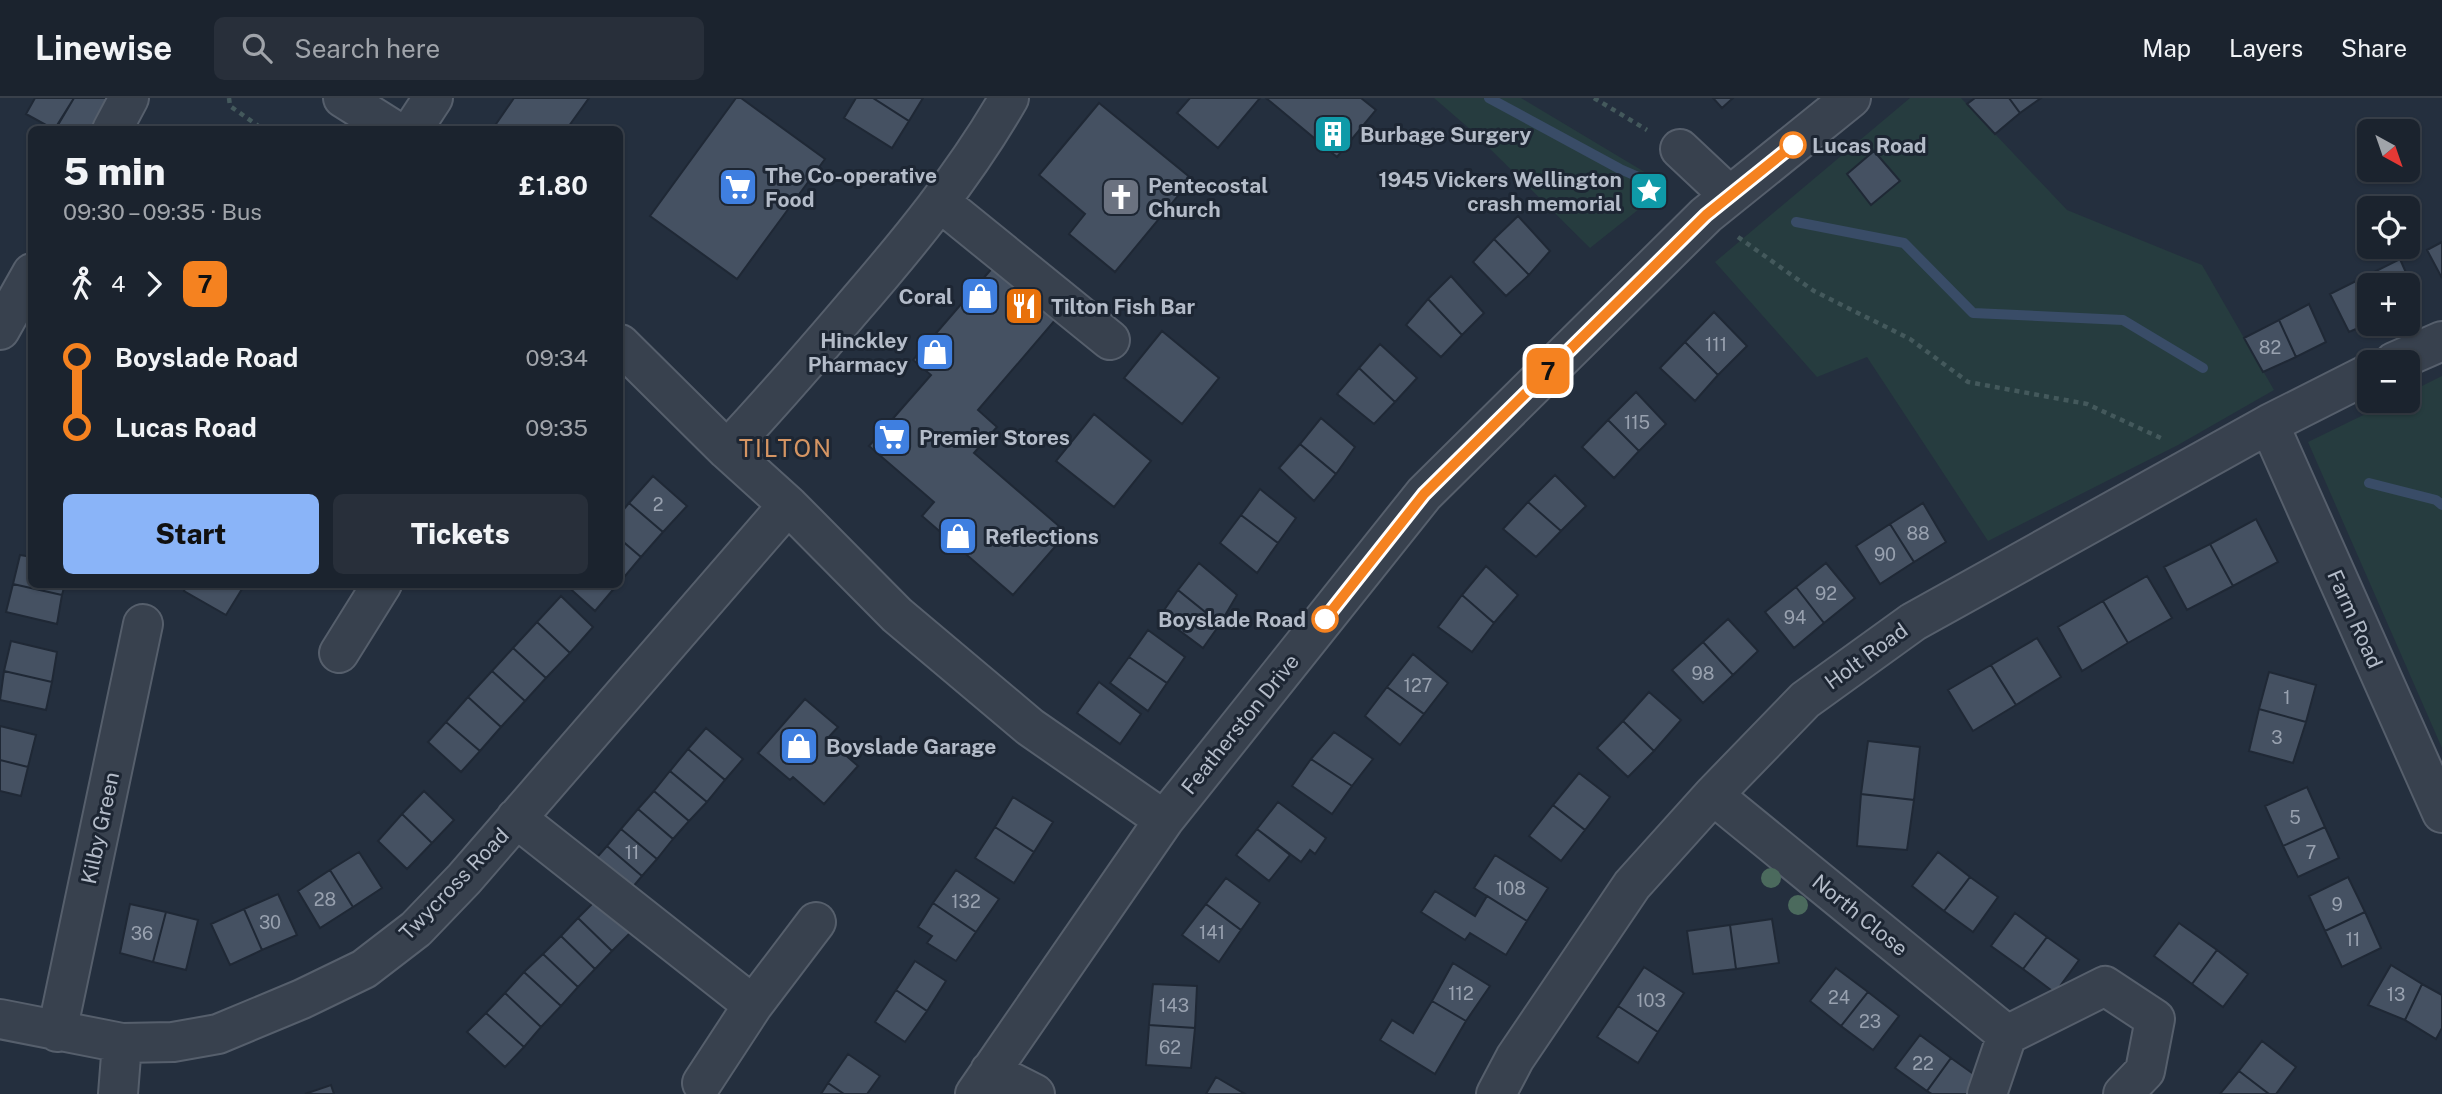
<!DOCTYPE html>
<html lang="en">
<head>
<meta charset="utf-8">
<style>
	:root { --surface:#1b232e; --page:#282f3a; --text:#f1f3f6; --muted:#a0a4aa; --line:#39404a; --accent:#8ab4f8 }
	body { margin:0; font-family:"Public Sans",sans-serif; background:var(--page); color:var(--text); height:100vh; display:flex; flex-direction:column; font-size:26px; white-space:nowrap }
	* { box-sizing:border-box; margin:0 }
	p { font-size:23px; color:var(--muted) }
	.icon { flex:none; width:38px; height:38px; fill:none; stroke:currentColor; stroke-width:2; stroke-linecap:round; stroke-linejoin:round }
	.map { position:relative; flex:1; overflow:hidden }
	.sheet { position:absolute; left:28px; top:28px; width:595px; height:462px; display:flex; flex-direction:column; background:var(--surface); border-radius:10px; box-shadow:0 2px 5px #0004,0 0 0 2px var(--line) }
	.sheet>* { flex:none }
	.badge { padding:0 14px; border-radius:10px; font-size:24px; line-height:46px }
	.needle { width:46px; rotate:140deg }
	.tools { position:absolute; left:2357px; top:21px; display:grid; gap:14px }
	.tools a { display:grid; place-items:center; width:63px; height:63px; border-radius:10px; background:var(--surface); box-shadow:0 2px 5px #0004,0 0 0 2px var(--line); font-size:35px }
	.map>.badge { position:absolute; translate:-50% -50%; box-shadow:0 0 0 4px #fff }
	.legs { display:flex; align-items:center; gap:10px; height:77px; padding:0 35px; font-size:23px }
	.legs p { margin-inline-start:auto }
	.summary { display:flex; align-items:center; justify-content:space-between; height:119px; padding:0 35px }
	h1 { font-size:38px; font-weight:800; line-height:52px }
	.cta { display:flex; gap:14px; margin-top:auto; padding:14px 35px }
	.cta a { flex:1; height:80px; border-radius:10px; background:var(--accent); color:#111; font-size:28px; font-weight:800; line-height:80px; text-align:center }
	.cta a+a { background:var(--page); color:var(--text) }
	ul { padding:0 35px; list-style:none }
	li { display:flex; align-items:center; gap:24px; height:70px; font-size:26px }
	li i { display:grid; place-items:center; width:10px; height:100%; margin:0 9px; background:currentColor }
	li i::after { content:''; width:18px; height:18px; margin:-9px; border:5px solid; border-radius:50%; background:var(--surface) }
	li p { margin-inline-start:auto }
	li:first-child i { background:linear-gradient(#0000 50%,currentColor 0) }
	li:last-child i { background:linear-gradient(currentColor 50%,#0000 0) }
	header { display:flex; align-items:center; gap:42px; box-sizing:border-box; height:98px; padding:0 35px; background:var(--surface); border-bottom:2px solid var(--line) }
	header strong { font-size:33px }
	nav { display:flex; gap:38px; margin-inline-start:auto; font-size:24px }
	.search { width:490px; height:63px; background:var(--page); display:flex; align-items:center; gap:18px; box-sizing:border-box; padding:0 24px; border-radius:10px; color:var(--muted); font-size:26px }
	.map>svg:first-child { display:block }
</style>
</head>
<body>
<header>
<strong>Linewise</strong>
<div class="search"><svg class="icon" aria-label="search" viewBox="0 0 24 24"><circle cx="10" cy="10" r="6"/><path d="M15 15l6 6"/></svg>Search here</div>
<nav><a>Map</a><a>Layers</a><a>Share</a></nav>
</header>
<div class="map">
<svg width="2442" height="996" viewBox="0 0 2442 996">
	<rect width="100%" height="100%" fill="#242f3e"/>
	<path fill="#263c3f" d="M1434 0H1521L1668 88 1590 150 1471 32Z
		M1910 0H1961L2067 112 2202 167 2274 292 2178 347 1988 443 1867 259 1817 279 1715 164Z
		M2442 278V650L2308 344 2392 303H2408V295Z"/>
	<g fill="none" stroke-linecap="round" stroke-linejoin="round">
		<path stroke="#394c67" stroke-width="10" d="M1489 0 1620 71 1650 84
			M1796 124 1904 145 1973 215 2123 222 2203 270
			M2369 385 2436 402 2442 407"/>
	</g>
	<path fill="#455162" stroke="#1f2835" stroke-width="2" d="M35 0H74L55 32 26 16Z
		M74 0H109L91 32H61L56 29Z
		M514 0H589L566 32H498L494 29Z
		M736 0H741L825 61 737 181 650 118Z
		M856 0H873L909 23 892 50 844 20Z
		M873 0H923L909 23Z
		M1190 0H1260L1218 50 1177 15Z
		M1266 0H1361L1376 12 1337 59Z
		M1713 0H1733L1722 10Z
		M1975 0H2009L2020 15 1995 36 1967 6Z
		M2009 0H2041L2020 15Z
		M1099 5 1192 81 1115 174 1069 136 1085 116 1039 77Z
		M1874 53 1900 83 1871 107 1847 76Z
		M1518 118 1550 153 1529 177 1494 141Z
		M1494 141 1529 177 1506 198 1473 164Z
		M2442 144V180L2427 152Z
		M2400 161 2418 202 2408 207V187H2370V194L2362 180Z
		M994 168 1056 221 978 312 997 329 974 355 1067 435 1013 497 922 418 934 404 869 348 931 277 913 262Z
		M1451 178 1484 215 1462 237 1428 201Z
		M2362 180 2370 194V225L2349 234 2330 196Z
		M1428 201 1462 237 1441 259 1406 227Z
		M2309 206 2326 244 2296 259 2279 222Z
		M1714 214 1747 248 1718 277 1685 244Z
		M2279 222 2296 259 2263 274 2244 240Z
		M1162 233 1219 280 1182 326 1124 280Z
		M1685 244 1718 277 1695 303 1660 270Z
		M1380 246 1417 280 1395 304 1359 270Z
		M1359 270 1395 304 1374 326 1337 296Z
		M1636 294 1666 326 1639 353 1608 322Z
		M1094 316 1151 363 1114 409 1056 363Z
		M1321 320 1355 349 1336 376 1300 346Z
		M1608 322 1639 353 1614 380 1582 349Z
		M1300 346 1336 376 1314 403 1279 370Z
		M1555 377 1586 408 1561 433 1528 404Z
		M653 378 687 408 663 434 629 405Z
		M1260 391 1296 420 1278 445 1241 417Z
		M1528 404 1561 433 1536 459 1503 431Z
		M629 405 663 434 641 459 620 441V416Z
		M1923 405 1946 444 1914 464 1890 426Z
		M1241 417 1278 445 1257 475 1220 445Z
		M2256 421 2278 464 2233 488 2210 446Z
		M1890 426 1914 464 1880 486 1856 448Z
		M620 441 641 459 620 484Z
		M2210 446 2233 488 2187 512 2164 469Z
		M20 457 32 459V486H65L62 497 13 486Z
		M1199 465 1237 497 1220 526 1178 492Z
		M1826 465 1855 500 1824 525 1796 489Z
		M1486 468 1518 497 1494 525 1462 497Z
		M2147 478 2172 520 2128 545 2103 503Z
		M13 486 62 497 57 526 6 514Z
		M187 486H234L242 491 226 517 184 493Z
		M565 486H616L617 487 595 513Z
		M1796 489 1824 525 1794 550 1765 514Z
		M1178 492 1220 526 1203 550 1160 518Z
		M1462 497 1494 525 1472 554 1438 529Z
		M561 498 593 529 570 555 537 524Z
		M2103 503 2128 545 2082 573 2058 529Z
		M1728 521 1758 553 1733 577 1703 544Z
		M537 524 570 555 546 580 513 550Z
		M1148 532 1185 559 1167 585 1129 559Z
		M2037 540 2061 579 2016 607 1991 567Z
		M11 543 57 554 52 584 4 573Z
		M1703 544 1733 577 1703 605 1672 572Z
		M513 550 546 580 525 603 492 573Z
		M1413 556 1448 585 1424 616 1387 589Z
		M1129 559 1167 585 1148 613 1110 585Z
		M1991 567 2016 607 1973 633 1948 592Z
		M4 573 52 584 46 612 0 602Z
		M492 573 525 603 501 629 468 599Z
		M2269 574 2316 587 2306 624 2259 611Z
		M1099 584 1141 616 1120 646 1077 615Z
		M1387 589 1424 616 1400 647 1365 618Z
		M1649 594 1681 622 1654 653 1623 623Z
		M468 599 501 629 480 653 446 624Z
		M805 601 838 629 827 641 858 668 824 706 793 679 790 682 758 655Z
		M2259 611 2306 624 2293 665 2249 653Z
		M1623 623 1654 653 1628 679 1597 650Z
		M446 624 480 653 461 674 428 644Z
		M0 628 36 637 28 669 0 662Z
		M706 630 743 661 725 682 688 651Z
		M1334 634 1373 661 1352 688 1311 661Z
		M1868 643 1920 649 1914 702 1861 696Z
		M688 651 725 682 707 704 670 673Z
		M1311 661 1352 688 1332 716 1292 688Z
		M0 662 28 669 21 698 0 693Z
		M670 673 707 704 689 723 654 693Z
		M1579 675 1610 699 1585 732 1553 707Z
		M2307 689 2325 729 2283 748 2265 708Z
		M424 693 454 722 432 745 402 716Z
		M654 693 689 723 673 741 638 711Z
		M1861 696 1914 702 1907 752 1857 748Z
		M1013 699 1053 724 1034 754 995 729Z
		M1278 704 1326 740 1315 756 1310 752 1301 764 1257 731Z
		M1553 707 1585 732 1561 763 1529 738Z
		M638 711 673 741 657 761 621 731Z
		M402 716 432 745 407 771 378 743Z
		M995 729 1034 754 1014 785 975 760Z
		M2325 729 2339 760 2298 779 2283 748Z
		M621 731 657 761 642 778 607 748Z
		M1257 731 1290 757 1269 783 1236 757Z
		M607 748 642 778 627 796 592 765Z
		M359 754 382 790 353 809 330 772Z
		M1938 754 1970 779 1944 813 1912 788Z
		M1495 757 1548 790 1527 823 1474 790Z
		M330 772 353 809 320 830 298 793Z
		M956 772 999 801 976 834 933 805Z
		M1970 779 1998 799 1973 834 1944 813Z
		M2348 779 2365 814 2325 833 2309 798Z
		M1226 780 1260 805 1241 832 1206 806Z
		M1435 793 1475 818 1487 798 1527 823 1506 857 1470 835 1465 842 1421 814Z
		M278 796 297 837 262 852 244 811Z
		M596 802 630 835 612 853 578 820Z
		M933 805 976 834 956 863 927 845 932 838 918 829Z
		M130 806 166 814 153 864 120 855Z
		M1206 806 1241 832 1219 864 1182 837Z
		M244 811 262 852 230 867 211 826Z
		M166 814 198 822 186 872 153 864Z
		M2365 814 2381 850 2342 869 2325 833Z
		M2015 815 2047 839 2023 871 1991 848Z
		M578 820 612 853 595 871 561 838Z
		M1772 821 1779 865 1736 871 1730 827Z
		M2179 825 2217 852 2192 886 2154 858Z
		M1730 827 1736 871 1693 876 1687 833Z
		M561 838 595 871 578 889 543 856Z
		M2047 839 2079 862 2055 895 2023 871Z
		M2217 852 2248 876 2223 909 2192 886Z
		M543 856 578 889 561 908 524 874Z
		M915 863 946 883 927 913 896 892Z
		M1453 865 1490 888 1466 923 1432 903Z
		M2391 867 2422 886 2405 922 2368 907Z
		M1644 869 1684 895 1658 934 1618 908Z
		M1836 870 1868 894 1841 928 1810 903Z
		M524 874 561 908 541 929 505 895Z
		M1153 886 1197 888 1195 930 1149 927Z
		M2422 886 2442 897V930L2436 941 2405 922Z
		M896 892 927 913 905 944 875 924Z
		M1868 894 1899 918 1873 952 1841 928Z
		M505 895 541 929 524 949 486 915Z
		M1432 903 1466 923 1435 976 1380 942 1392 922 1413 935Z
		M1618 908 1658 934 1638 965 1597 939Z
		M486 915 524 949 505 969 467 934Z
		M1149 927 1195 930 1191 970 1146 967Z
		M1920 937 1951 960 1927 993 1895 970Z
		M2262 943 2296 969 2276 996H2269L2239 973Z
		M848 956 880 978 867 996H844L828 985Z
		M1951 960 1986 985 1977 996H1932L1927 993Z
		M2239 973 2269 996H2220Z
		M1216 979 1245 996H1206Z
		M828 985 844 996H821Z
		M331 987 334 996H305Z"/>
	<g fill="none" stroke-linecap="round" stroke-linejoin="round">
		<g stroke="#565f6c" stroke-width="42">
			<path id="minor" d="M343 0 394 32
				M112 32 129 0
				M412 32 433 0
				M1680 51 1729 97
				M940 104 1110 242
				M0 232 32 175
				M620 246 727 352 788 407 897 517 1030 629 1164 722
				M2394 264 2442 243
				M2269 326 2442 715
				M727 352C769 307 810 260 850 213 908 146 965 77 1009 0
				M339 555 382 486
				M1713 697 2007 937
				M516 720 753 907
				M0 921 122 945 173 944 218 936 302 901 364 871 416 831 464 781 788 407
				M57 934 143 526
				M990 973 1035 996
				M702 985 753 907 816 824
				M118 996 122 945
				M975 996 1164 722 1424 396 1706 117 1851 0
				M1496 996 1515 960 1632 787 1713 697 1805 602 1913 524 2269 326 2370 275
				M1987 996 2007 937 2105 888 2155 921 2145 973 2123 996"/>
		</g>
		<path stroke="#44595c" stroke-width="4.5" stroke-dasharray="5 5" stroke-linecap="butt" d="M229 0 230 8 264 32
			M1594 0 1647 32
			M1738 139 1814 193 1910 241 1968 284 2087 306 2163 341"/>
		<use href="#minor" stroke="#38414e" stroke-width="38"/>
	</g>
	<g fill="#4b6a5d">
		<circle cx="1771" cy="780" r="10"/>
		<circle cx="1798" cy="807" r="10"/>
	</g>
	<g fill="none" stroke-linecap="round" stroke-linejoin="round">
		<g stroke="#fff" stroke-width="16">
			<path id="line-1" d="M1325 521 1424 396 1706 117 1793 47"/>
		</g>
		<use href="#line-1" stroke="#f58220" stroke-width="10"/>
	</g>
	<defs>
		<g id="building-square" transform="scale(2.0125)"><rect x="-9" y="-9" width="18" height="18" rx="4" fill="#0f9aa8" stroke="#1d2633"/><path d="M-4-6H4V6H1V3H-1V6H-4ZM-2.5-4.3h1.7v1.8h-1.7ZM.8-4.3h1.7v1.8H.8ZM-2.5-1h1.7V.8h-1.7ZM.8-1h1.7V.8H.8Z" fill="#fff"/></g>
		<g id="supermarket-square" transform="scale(2.0125)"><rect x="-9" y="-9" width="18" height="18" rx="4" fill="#3f7fe0" stroke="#1d2633"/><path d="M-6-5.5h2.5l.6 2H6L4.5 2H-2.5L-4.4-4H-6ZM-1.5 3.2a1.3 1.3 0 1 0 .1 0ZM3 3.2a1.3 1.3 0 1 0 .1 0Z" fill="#fff"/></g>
		<g id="sight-square" transform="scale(2.0125)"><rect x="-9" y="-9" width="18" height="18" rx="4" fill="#0f9aa8" stroke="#1d2633"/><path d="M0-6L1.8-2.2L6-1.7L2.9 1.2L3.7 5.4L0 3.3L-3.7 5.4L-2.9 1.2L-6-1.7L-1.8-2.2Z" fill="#fff"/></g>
		<g id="church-square" transform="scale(2.0125)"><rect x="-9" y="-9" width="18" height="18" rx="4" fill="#6b7280" stroke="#1d2633"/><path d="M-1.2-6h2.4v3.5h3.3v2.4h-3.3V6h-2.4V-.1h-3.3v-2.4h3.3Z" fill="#fff"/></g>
		<g id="shop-square" transform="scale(2.0125)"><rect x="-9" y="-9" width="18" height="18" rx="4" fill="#3f7fe0" stroke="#1d2633"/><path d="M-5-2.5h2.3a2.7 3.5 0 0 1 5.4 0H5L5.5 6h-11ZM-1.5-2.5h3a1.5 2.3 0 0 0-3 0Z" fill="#fff"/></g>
		<g id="restaurant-square" transform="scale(2.0125)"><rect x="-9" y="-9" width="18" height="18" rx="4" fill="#e8710a" stroke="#1d2633"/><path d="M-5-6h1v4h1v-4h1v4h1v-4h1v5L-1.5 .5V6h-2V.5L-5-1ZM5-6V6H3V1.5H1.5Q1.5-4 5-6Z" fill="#fff"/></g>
	</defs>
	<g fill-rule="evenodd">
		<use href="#building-square" x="1333" y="36"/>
		<use href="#supermarket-square" x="738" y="89"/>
		<use href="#sight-square" x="1649" y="93"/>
		<use href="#church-square" x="1121" y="99"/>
		<use href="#shop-square" x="980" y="198"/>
		<use href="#restaurant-square" x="1024" y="208"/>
		<use href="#shop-square" x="935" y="254"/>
		<use href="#supermarket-square" x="892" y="339"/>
		<use href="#shop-square" x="958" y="438"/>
		<use href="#shop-square" x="799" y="648"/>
	</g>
	<g fill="#fff" stroke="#f58220" stroke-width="3.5">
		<circle cx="1793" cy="47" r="12"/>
		<circle cx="1325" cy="521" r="12"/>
	</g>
	<g text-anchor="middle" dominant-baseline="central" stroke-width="6" stroke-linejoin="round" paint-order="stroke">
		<g font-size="18" fill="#98a1af">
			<text x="1716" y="246">111</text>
			<text x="2270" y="249">82</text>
			<text x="1637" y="324">115</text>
			<text x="658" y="406">2</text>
			<text x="1918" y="435">88</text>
			<text x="1885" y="456">90</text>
			<text x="1826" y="495">92</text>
			<text x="1795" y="519">94</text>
			<text x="1703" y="575">98</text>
			<text x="1418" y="587">127</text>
			<text x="2287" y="599">1</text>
			<text x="2277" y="639">3</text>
			<text x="2295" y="719">5</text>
			<text x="632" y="754">11</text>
			<text x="2311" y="754">7</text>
			<text x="1511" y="790">108</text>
			<text x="325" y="801">28</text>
			<text x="966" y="803">132</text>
			<text x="2337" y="806">9</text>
			<text x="270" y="824">30</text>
			<text x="1212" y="834">141</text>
			<text x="142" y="835">36</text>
			<text x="2353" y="841">11</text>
			<text x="1461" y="895">112</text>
			<text x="2396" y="896">13</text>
			<text x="1839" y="899">24</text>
			<text x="1651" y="902">103</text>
			<text x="1174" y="907">143</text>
			<text x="1870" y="923">23</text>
			<text x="1170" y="949">62</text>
			<text x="1923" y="965">22</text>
		</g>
		<g font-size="21" font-weight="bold" fill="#b4bcc9" stroke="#1d2633" text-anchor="start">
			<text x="1360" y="36">Burbage Surgery</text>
			<text x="765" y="77">The Co-operative<tspan x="765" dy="24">Food</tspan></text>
			<text x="1622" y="81" text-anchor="end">1945 Vickers Wellington<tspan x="1622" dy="24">crash memorial</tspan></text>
			<text x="1148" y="87">Pentecostal<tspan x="1148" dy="24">Church</tspan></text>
			<text x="953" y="198" text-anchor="end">Coral</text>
			<text x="1051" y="208">Tilton Fish Bar</text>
			<text x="908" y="242" text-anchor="end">Hinckley<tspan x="908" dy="24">Pharmacy</tspan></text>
			<text x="919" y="339">Premier Stores</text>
			<text x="985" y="438">Reflections</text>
			<text x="826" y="648">Boyslade Garage</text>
		</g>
		<g font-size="21" font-weight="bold" fill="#b4bcc9" stroke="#1d2633" text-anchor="start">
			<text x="1812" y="47">Lucas Road</text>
			<text x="1306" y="521" text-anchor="end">Boyslade Road</text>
		</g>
		<g font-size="21" fill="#b4bcc9" stroke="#1d2633">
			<text transform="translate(2355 521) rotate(66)">Farm Road</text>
			<text transform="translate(1866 558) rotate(-36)">Holt Road</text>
			<text transform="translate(1240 626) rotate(-51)">Featherston Drive</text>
			<text transform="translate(100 730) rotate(-78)">Kilby Green</text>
			<text transform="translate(454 786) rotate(-46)">Twycross Road</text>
			<text transform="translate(1860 817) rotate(39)">North Close</text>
		</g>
		<g font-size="24" letter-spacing="2" fill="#d59563" stroke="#1d2633">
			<text x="786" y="350">TILTON</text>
		</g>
	</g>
</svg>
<div class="tools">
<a><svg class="needle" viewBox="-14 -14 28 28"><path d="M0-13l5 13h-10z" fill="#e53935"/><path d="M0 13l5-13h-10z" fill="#a0a4aa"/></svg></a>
<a><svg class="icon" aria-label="locate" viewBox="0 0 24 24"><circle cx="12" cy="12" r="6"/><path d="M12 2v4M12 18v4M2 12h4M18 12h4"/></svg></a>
<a>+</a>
<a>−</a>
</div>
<b class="badge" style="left:1548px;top:273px;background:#f58220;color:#111">7</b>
<section class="sheet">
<div class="summary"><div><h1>5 min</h1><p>09:30 – 09:35 · Bus</p></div><b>£1.80</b></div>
<div class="legs"><svg class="icon" aria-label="walk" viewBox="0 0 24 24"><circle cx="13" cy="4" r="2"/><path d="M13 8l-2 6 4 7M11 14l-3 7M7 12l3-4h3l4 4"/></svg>4<svg class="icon" aria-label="forward" viewBox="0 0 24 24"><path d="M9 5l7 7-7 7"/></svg><b class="badge" style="background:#f58220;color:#111">7</b></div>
<ul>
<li><i style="color:#f58220"></i><b>Boyslade Road</b><p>09:34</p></li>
<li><i style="color:#f58220"></i><b>Lucas Road</b><p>09:35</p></li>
</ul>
<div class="cta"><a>Start</a><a>Tickets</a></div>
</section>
</div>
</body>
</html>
